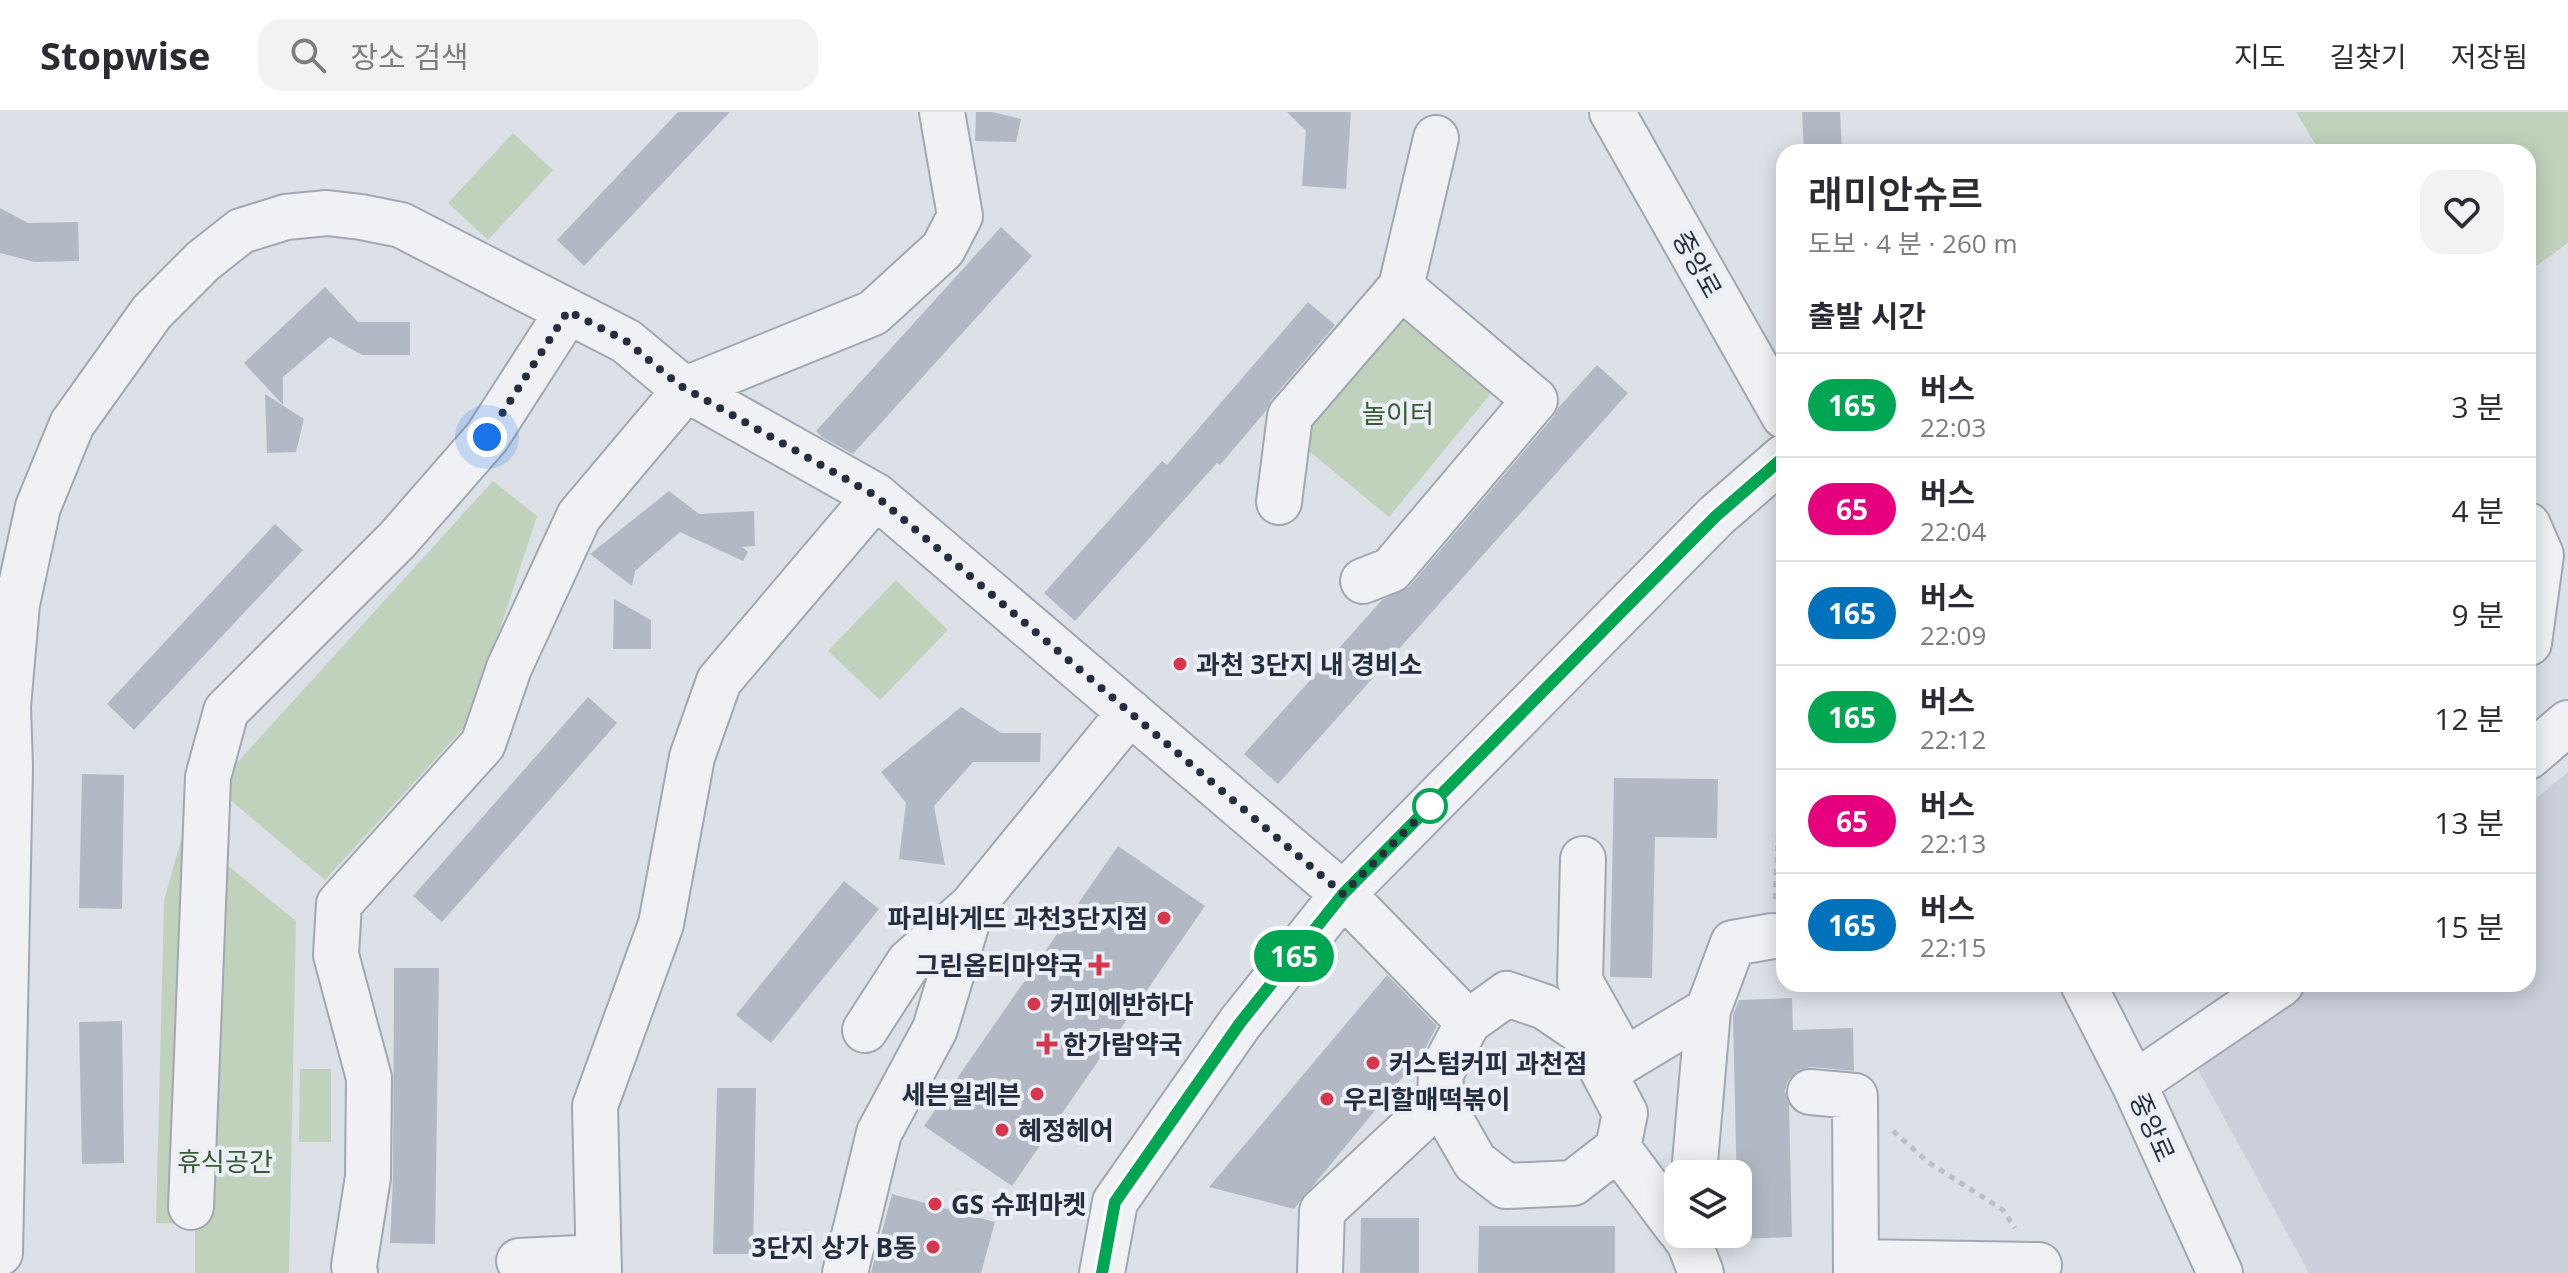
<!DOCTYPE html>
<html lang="ko">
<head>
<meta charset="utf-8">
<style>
	:root { --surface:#fff; --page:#f2f2f3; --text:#2b2b33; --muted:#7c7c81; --line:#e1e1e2 }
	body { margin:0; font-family:"Open Sans","Noto Sans KR",sans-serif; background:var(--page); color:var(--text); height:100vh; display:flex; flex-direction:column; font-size:30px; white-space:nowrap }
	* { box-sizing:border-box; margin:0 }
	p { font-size:26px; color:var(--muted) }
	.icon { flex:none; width:44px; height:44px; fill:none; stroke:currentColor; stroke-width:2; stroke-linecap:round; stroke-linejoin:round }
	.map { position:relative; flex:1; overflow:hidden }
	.panel { position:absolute; left:1776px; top:32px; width:760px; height:848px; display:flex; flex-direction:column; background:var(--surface); border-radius:24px; box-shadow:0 4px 20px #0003 }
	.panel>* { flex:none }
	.badge { padding:0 16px; border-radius:26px; font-size:28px; line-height:52px }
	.fabs { position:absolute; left:1664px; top:1048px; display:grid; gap:16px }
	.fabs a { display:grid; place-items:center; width:88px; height:88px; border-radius:16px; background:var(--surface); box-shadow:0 4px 20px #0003; font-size:40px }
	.you { position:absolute; width:40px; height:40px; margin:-20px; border:6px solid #fff; border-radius:50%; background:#1a73e8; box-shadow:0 0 0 12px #1a73e833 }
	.map>.badge { position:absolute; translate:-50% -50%; box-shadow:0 0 0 4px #fff }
	h2 { padding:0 32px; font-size:30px; line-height:72px }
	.round { display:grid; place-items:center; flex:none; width:84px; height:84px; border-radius:24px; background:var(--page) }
	.headline { display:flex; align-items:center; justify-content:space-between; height:136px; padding:0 32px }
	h1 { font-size:38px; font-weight:600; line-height:60px }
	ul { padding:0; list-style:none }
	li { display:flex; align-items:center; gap:24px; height:104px; padding:0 32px; border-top:2px solid var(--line) }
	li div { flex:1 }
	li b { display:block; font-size:30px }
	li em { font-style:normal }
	li .badge { min-width:88px; font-weight:700; text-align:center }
	header { display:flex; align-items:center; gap:48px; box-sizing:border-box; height:112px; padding:0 40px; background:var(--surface); border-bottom:2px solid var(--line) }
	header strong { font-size:38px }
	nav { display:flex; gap:44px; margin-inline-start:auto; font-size:28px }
	.search { width:560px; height:72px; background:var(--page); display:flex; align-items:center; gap:20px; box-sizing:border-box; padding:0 28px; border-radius:24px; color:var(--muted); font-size:30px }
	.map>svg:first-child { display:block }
</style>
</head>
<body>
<header>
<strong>Stopwise</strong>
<div class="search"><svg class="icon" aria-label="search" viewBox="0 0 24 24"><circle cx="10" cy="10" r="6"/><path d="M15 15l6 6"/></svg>장소 검색</div>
<nav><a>지도</a><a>길찾기</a><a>저장됨</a></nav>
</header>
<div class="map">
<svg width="2568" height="1161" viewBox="0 0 2568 1161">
	<rect width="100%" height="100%" fill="#dce0e7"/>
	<path fill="#cacfd9" d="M2568 660V1161H2309L2198 958 2304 872H2528V693Z"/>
	<path fill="#c1d2bc" d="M2296 0H2568V131L2528 160V40H2320Z
		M513 21 553 58 488 128 448 91Z
		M1406 199 1497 274 1389 405 1298 330Z
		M493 369 537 404 470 609 325 768 215 675Z
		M896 468 948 518 880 588 828 539Z
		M184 718 296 809 289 1161H195V1112L156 1111 164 788Z
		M300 957H331V1030H299Z"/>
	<path fill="#b3b9c4" d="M678 0H730L584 154 557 128Z
		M976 0H992L1021 7 1016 30 975 29Z
		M1287 0H1351L1346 77 1302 74 1306 19Z
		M1802 0H1840L1842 40H1804Z
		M0 96 28 111 78 110 79 149 35 150 0 141Z
		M1001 115 1032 144 853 342 822 325 816 319Z
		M325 175 358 210H410V243H362L330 225 283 265V293L244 251Z
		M1308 190 1335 213 1271 288 1265 300 1220 353 1217 351 1075 509 1044 481 1162 349 1167 353Z
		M1597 253 1628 281 1278 672 1244 642 1382 488 1410 474 1554 304 1558 296Z
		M265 282 304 307 296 340 267 341Z
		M669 379 699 402 754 399 755 434 742 435 748 440 743 449 680 420 635 459 632 474 590 442Z
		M275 412 303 438 134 618 107 592Z
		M614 487 651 508V537H613Z
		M588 585 617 611 442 810 413 784Z
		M961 595 1001 621H1041L1040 650H973L934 694 945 753 899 747 906 691 881 660Z
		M82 662 124 663 122 797 79 796Z
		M1614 666 1718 667 1717 726 1655 725 1652 866 1610 865Z
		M1118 734 1205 794 1012 1074 924 1014Z
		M844 769 879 797 771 931 736 903Z
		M394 856H439L435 1132 390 1131 393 1065Z
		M1387 863 1437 914 1424 939 1294 1097 1209 1075Z
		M1792 886 1793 918 1853 916 1854 959 1811 955 1799 958 1788 968 1785 979 1789 992 1792 1125 1738 1127 1733 903 1739 888Z
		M122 909 124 1051 82 1052 79 910Z
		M717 976H756L753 1142H713Z
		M892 1082 995 1110 981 1161H871Z
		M1361 1106H1419V1161H1360Z
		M1479 1114H1615V1161H1478Z"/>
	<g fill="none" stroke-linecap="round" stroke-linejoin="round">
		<g stroke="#a1a7b1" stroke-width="48">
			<path id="minor" d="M1612 0 1784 304
				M1279 390 1290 304 1401 175
				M2528 413 2541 443 2529 531
				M1363 469 1391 458 1535 288 1401 175 1436 26
				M2528 645 2568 611
				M1583 747 1580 869 1621 942
				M2083 872 2134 972 2220 1161
				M1507 882 1545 895 1582 920 1625 1001 1618 1036 1573 1071 1506 1074 1475 1050 1440 989 1441 961 1468 910Z
				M865 918 909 850 972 794
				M1605 960 1708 898
				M2134 972 2281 872
				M1810 980 1855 984 1856 1161
				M1618 1036 1678 1116
				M1694 1062 1708 898 1733 831 1773 824
				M191 1095 208 665 226 599 398 427 487 325 568 199
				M1683 1122 1689 1130 1701 1161
				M0 1141 10 655 8 594 17 492 38 395 72 312 152 200 203 149 241 119 286 105 327 101 361 105 401 113 626 229 679 273 876 384 1343 782 1468 910
				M519 1149 598 1145
				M1856 1150 2039 1153
				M355 1161 354 1154 368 1065 369 966 336 843 339 792 483 632 509 556 579 404 686 277 873 201 943 137 960 104 942 0
				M599 1161 595 994 661 812 692 645 719 569 876 384
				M845 1161 879 1021 935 917 972 794 1130 600
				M1102 1161 1115 1090 1240 911 1343 782 1716 404 1784 345
				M1320 1161 1322 1099 1440 989"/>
		</g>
		<path stroke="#babec5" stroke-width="5" stroke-dasharray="6 6" stroke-linecap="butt" d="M1775 787 1784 616
			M1893 1019 1928 1050 2003 1098 2015 1116"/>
		<use href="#minor" stroke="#eff1f5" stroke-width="44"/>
	</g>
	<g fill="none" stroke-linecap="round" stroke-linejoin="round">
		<g stroke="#fff" stroke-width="18">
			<path id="line" d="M1102 1161 1115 1090 1240 911 1343 782 1716 404 1784 345"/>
		</g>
		<use href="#line" stroke="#00a651" stroke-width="12"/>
		<path stroke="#252e3e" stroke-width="8" stroke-dasharray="0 14.4" d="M487 325 568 199 626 229 679 273 876 384 1343 782 1430 694"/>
	</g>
	<g fill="#d6374c" stroke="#ebeff5" stroke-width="3">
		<circle cx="1180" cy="552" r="8"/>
		<circle cx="1164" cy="806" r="8"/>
		<path d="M1095 841h8v8h8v8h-8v8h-8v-8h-8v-8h8z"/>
		<circle cx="1034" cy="892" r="8"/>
		<path d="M1043 920h8v8h8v8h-8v8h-8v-8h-8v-8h8z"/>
		<circle cx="1373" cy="951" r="8"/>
		<circle cx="1037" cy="982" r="8"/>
		<circle cx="1327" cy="987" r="8"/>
		<circle cx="1002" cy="1018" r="8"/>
		<circle cx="935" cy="1092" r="8"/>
		<circle cx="933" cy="1135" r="8"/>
	</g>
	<circle fill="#fff" stroke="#00a651" stroke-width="4" cx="1430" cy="694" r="16"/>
	<g text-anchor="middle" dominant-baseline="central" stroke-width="8" stroke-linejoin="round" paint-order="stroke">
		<g font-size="26" fill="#252e3e" stroke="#ebeff5">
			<text transform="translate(1698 152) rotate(61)">중앙로</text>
			<text transform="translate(2153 1015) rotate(66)">중앙로</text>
		</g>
		<g font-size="26" fill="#385b31" stroke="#ebeff5">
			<text x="1398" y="301">놀이터</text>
			<text x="225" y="1049">휴식공간</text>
		</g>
		<g font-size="26" font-weight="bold" fill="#252e3e" stroke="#ebeff5" text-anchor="start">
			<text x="1196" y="552">과천 3단지 내 경비소</text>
			<text x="1148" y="806" text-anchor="end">파리바게뜨 과천3단지점</text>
			<text x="1083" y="853" text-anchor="end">그린옵티마약국</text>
			<text x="1050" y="892">커피에반하다</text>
			<text x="1063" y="932">한가람약국</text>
			<text x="1389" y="951">커스텀커피 과천점</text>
			<text x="1021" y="982" text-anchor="end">세븐일레븐</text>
			<text x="1343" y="987">우리할매떡볶이</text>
			<text x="1018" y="1018">혜정헤어</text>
			<text x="951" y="1092">GS 슈퍼마켓</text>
			<text x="917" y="1135" text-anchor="end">3단지 상가 B동</text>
		</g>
	</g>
</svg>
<div class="fabs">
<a><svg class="icon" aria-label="layers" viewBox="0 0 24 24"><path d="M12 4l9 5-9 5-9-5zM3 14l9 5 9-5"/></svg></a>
</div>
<div class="you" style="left:487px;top:325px"></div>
<b class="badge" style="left:1294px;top:844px;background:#00a651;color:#fff">165</b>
<section class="panel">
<div class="headline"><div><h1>래미안슈르</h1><p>도보 · 4 분 · 260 m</p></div><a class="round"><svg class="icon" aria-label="heart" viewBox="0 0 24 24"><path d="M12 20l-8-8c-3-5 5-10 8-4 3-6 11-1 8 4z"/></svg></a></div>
<h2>출발 시간</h2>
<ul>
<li><span class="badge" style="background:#00a651;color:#fff">165</span><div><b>버스</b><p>22:03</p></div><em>3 분</em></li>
<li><span class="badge" style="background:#e6007e;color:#fff">65</span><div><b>버스</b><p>22:04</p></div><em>4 분</em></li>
<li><span class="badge" style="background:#0072bc;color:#fff">165</span><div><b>버스</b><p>22:09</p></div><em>9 분</em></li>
<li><span class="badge" style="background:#00a651;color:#fff">165</span><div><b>버스</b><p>22:12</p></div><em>12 분</em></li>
<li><span class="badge" style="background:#e6007e;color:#fff">65</span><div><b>버스</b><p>22:13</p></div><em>13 분</em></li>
<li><span class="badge" style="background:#0072bc;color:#fff">165</span><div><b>버스</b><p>22:15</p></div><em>15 분</em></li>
</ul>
</section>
</div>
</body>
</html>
